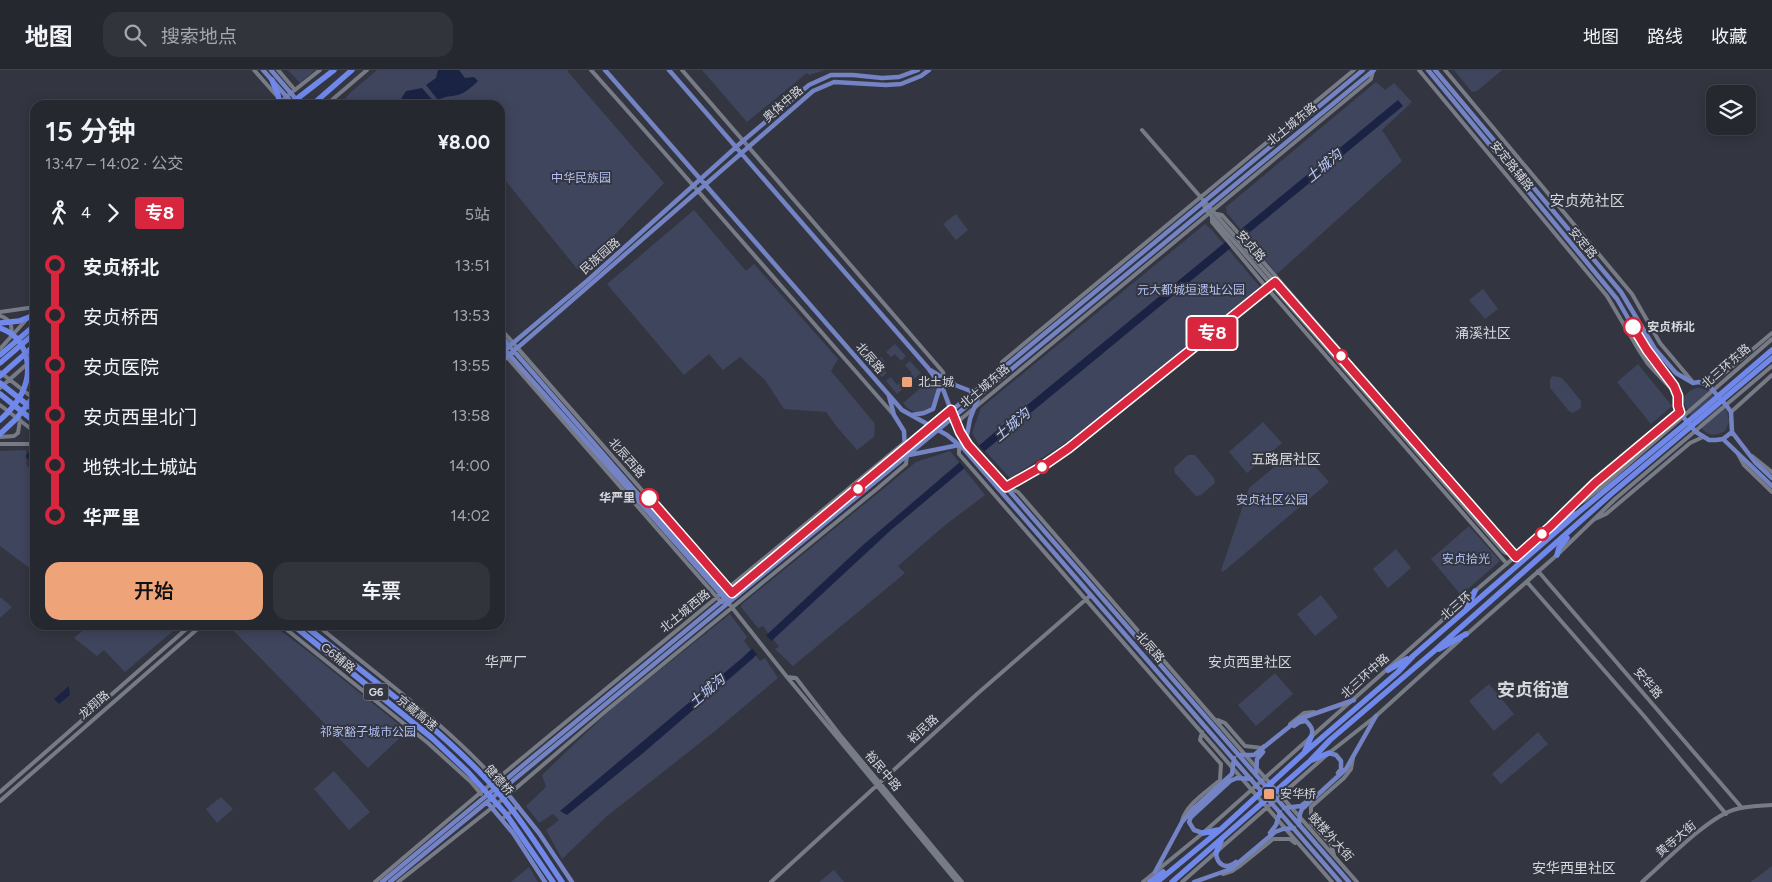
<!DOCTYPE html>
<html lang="zh">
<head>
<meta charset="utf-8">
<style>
	:root { --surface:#262830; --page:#32343c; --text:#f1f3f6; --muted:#a4a6ab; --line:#42444c; --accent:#efa378 }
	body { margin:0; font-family:Figtree,"Noto Sans SC",sans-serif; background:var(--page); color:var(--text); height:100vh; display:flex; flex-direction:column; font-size:19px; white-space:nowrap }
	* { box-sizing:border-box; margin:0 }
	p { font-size:16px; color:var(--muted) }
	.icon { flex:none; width:28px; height:28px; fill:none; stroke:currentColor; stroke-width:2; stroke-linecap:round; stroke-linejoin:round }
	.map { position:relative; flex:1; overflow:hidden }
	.panel { position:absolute; left:30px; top:30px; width:475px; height:530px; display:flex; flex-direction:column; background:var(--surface); border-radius:15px; box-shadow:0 2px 12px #0003,0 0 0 1px var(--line) }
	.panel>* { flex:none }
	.badge { padding:0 10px; border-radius:4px; font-size:18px; line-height:32px }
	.tools { position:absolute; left:1706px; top:15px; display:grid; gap:10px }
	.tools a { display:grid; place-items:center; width:50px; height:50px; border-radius:10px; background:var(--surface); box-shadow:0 2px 12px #0003,0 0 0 1px var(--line); font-size:25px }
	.map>.badge { position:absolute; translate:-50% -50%; box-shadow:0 0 0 2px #fff }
	.legs { display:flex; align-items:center; gap:8px; height:55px; padding:0 15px; font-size:16px }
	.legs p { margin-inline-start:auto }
	.overview { display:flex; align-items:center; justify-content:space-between; height:85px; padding:0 15px }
	h1 { font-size:28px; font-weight:600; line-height:38px }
	.button { display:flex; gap:10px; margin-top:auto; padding:10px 15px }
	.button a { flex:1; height:58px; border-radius:15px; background:var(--accent); color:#111; font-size:20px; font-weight:600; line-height:58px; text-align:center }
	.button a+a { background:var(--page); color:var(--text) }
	ul { padding:0 15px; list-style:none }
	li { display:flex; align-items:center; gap:18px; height:50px; font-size:19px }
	li i { display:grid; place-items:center; width:8px; height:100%; margin:0 6px; background:currentColor }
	li i::after { content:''; width:12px; height:12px; margin:-6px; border:4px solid; border-radius:50%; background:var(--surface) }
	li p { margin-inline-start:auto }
	li:first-child i { background:linear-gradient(#0000 50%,currentColor 0) }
	li:last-child i { background:linear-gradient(currentColor 50%,#0000 0) }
	header { display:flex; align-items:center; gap:30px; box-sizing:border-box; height:70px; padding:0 25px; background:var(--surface); border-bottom:1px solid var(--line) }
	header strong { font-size:24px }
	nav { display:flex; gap:28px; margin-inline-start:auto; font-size:18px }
	.search { width:350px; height:45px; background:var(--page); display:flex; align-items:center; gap:12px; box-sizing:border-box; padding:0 18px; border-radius:15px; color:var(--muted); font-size:19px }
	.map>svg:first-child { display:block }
</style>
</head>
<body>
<header>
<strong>地图</strong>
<div class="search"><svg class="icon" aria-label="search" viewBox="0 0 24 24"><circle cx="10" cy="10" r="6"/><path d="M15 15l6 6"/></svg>搜索地点</div>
<nav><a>地图</a><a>路线</a><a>收藏</a></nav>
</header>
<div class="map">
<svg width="1772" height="812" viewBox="0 0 1772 812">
	<rect width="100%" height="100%" fill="#333640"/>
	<path fill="#3f455d" d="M288 0H315L300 13Z
		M377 0H568V2L664 113 590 191 578 200 500 104V35H339L351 22Z
		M702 0H825L809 5 807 3 747 52Z
		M1454 0H1502L1477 21 1472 22Z
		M1376 12 1385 20 1394 13 1412 32 1382 60 1402 91 1277 204 1227 143 1226 137Z
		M694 140 746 201 754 194 838 289 831 301 875 354 874 367 857 380 837 357 826 342 784 339 765 310 740 287 723 300 709 284 684 305 607 214Z
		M956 144 968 160 956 170 943 154Z
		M1205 154 1211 159 1260 217 1150 307 1067 372 1010 408 978 373 972 363 981 338Z
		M1483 219 1498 239 1485 249 1469 230Z
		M895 274 906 286 901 291 895 284 891 287 886 282Z
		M881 287 885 292 880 296 887 303 882 307 871 295Z
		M910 291 921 303 912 311 908 307 912 303 905 295Z
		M1638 294 1672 336 1651 354 1617 312Z
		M1553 306 1562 308 1581 331V338L1573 343 1569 341 1550 318V309Z
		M891 307 897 315 901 312 905 317 897 324 886 311Z
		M931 309 938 319 932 338C918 343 913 345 903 333Z
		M1696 318H1701L1709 321 1727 341 1729 352 1725 361C1719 364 1715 366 1709 364 1704 362 1701 357 1697 353 1687 341 1674 327 1696 318Z
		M1263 352 1282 373 1247 403 1229 382Z
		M26 380 27 388 26 394 35 406V502L0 476V381Z
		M950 381 985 425 944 456 898 496 905 503 793 596 775 579 779 577 763 556 758 558 741 537 742 534 916 392Z
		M1188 385H1195L1214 408 1215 413 1201 425 1196 426 1175 403 1174 398Z
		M1301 387 1310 398 1314 395 1329 412 1223 502 1221 500 1249 418 1284 389 1293 393Z
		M1469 456 1500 491 1461 525 1431 489Z
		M1396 479 1411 498 1388 518 1373 499Z
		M1321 525 1338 547 1315 566 1297 544Z
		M0 527 12 537 0 548Z
		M730 544 747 567 744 571 760 591 765 588 778 608 715 661 606 747 562 789 546 760 559 750 553 744 539 753 526 736 546 717 542 705 611 639Z
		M89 555H180L125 602 104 580 97 586 74 568Z
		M228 555H273L314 586 407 661 368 698Z
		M1275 603 1293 624 1256 656 1238 635Z
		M1489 614 1514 644 1494 661 1469 631Z
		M1538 662 1548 674 1501 714 1492 704Z
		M334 701 370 742 349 760 314 719Z
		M221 727 233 739 217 753 206 739Z
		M1772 796V812H1751L1752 811Z
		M529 797 538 812H511Z
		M834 800 844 812H819Z"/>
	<path fill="#1b2345" d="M438 0H459L465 8 474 7 478 11C473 16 465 23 458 25 449 27 448 25 438 30L426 15 436 8Z
		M422 18 435 33 433 35H397V31L401 29 406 21Z
		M1398 30 1403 36 1011 359 891 460 750 591 642 684 567 745 560 741 742 588 863 475 1009 350Z
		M69 616 70 625 59 634 54 629Z"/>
	<path fill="#333640" d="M977 374 986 383 966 400 958 390Z
		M765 564 773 573 759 587 751 577Z"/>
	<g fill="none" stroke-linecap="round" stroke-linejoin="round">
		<path stroke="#1b2345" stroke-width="6" d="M29 386 35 389"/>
		<path stroke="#777b86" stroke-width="4" d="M254 0 276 25
			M278 0 295 20
			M591 0C693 114 792 229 893 344
			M682 0 943 302 945 309
			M1419 0 1607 226 1640 282 1648 294 1676 324
			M1445 0 1632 224 1660 273 1692 311
			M276 35 320 0
			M326 35 367 0
			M1142 60 1515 487
			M1203 131 1205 139 1209 143 1503 481 1506 483 1509 479
			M1217 144 1222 145 1232 156 1518 485
			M1212 147V152L1267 218 1507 494
			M0 242 35 237
			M0 246C10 249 13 255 11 265
			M500 258 732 523 729 531
			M0 279 35 240
			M500 279 721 532 729 533
			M27 296 35 293
			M1000 299 1002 292 1354 0
			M0 302 33 328
			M1709 316 1772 263
			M0 318 35 287
			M0 335 35 362
			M1731 342 1772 305
			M953 347 961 349 1371 9 1373 1
			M0 367 14 366 18 363 20 350
			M0 374H35
			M959 375V384L1332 812
			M1738 384 1744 395 1772 422
			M1752 386 1772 402
			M1006 417 1018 422 1260 702 1357 812
			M1573 434 1595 413 1680 342
			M1595 449 1606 444 1690 373 1703 367
			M1538 501 1742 738
			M1527 512 1644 646 1726 744
			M730 535 787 607 957 812
			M281 555 428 673 471 712 481 724
			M317 555C379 607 448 655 501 716
			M1466 565 1557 485 1615 429 1772 296
			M787 607 796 608 840 665 962 812
			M1218 650 1225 653 1245 676 1262 678 1264 676
			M1290 654 1304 643 1314 642
			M0 722 191 555
			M0 731 202 555
			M502 749 518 736
			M1182 751C1186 734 1208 721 1220 710L1221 694 1200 670 1202 662
			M1334 785 1331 774 1311 753V737L1344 708 1351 699 1353 688
			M1223 804 1232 801 1241 795 1273 769H1290L1295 773
			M375 812 480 723 905 372 911 373
			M398 812 508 725 607 640 878 418 906 394 907 386
			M771 812 977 624 1091 525
			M1143 812 1203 763 1475 521 1551 456 1564 442 1585 430 1602 417 1772 269
			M1182 812 1329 683 1376 646 1461 569
			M1642 812C1665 792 1706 749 1733 740 1745 736 1759 736 1772 735"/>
		<path stroke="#7383c3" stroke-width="4.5" d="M263 0 293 34
			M271 0 301 35
			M605 0 902 340 947 365 964 379 1340 812
			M669 0 928 298 943 319 959 362 968 375 1006 417 1349 812
			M1428 0 1617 229 1647 281 1674 316 1678 326V336L1684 348 1696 362 1709 370H1716L1723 369 1732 362
			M1435 0 1621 222 1655 279 1676 303 1693 313 1699 312 1709 316 1726 335 1731 342 1732 362
			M500 265 728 528
			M500 274 726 530
			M500 284 587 211 744 70 809 15 831 5H853L882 8 899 7 918 0
			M500 293 813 21 834 12 886 15 901 14 921 6 929 0
			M930 300 955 315 973 322
			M889 326 894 345 904 361 905 379
			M912 345 924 343 933 339 940 316
			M1732 362 1755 392 1772 408
			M1723 369 1772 416
			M966 370 970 349 978 328
			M909 385 959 375
			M1294 656 1300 652 1306 651C1311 656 1314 660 1311 667
			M1329 683 1336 685 1341 691V699L1338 703
			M1238 685H1254L1299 649 1354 630
			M1256 705 1257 689 1263 682
			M504 719 539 763 572 812
			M487 732 513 763 545 812
			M1284 738 1301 736 1306 732
			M1299 755 1300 744 1302 739 1346 699 1376 646
			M1203 763 1194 760 1189 752 1191 747 1230 711 1237 708 1251 709
			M1270 763 1276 755 1280 742
			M1216 783C1217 795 1226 800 1236 792
			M1155 802 1182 752 1193 739 1232 704 1234 688
			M382 812 1363 0
			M390 812 1374 0
			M1194 812 1231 799 1275 762 1283 759 1294 758"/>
		<path stroke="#7188eb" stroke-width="5.5" d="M272 10 278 25 280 35
			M289 35 334 0
			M312 35 352 0
			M0 253 19 251 35 245
			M0 258C27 267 34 298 22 323 17 333 9 342 0 350
			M0 285 35 255
			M0 293 35 263
			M0 306 35 275
			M0 313 35 341
			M0 324 35 352
			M0 364 16 349 35 325
			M1551 456 1575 444
			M1557 485 1559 478 1567 468
			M1466 540 1475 521
			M293 555 432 668 468 702 506 744 553 812
			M304 555C367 606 435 654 490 713 517 743 539 778 562 812
			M1439 579 1466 564
			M1388 600 1407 589
			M1304 683 1311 667
			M1312 690 1329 683
			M1203 763 1218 760
			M1216 783 1221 771
			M1150 812 1163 802
			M1157 812 1220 760 1304 683 1398 602 1413 586 1579 442 1702 340 1772 280
			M1172 812 1310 691 1330 670 1433 582 1611 424 1772 288"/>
	</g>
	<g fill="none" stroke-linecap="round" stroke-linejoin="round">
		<g stroke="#fff" stroke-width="11">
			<path id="line-1" d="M649 428 732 523 951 340 960 362 968 375 1006 417 1043 396 1069 378 1275 212 1516 487 1551 456 1595 413 1680 342 1678 336V326L1674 316 1647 280 1633 257"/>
		</g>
		<use href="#line-1" stroke="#d7263d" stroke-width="8"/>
	</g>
	<g fill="#fff" stroke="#d7263d" stroke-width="2.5">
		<circle cx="1633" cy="257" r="9"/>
		<circle cx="1341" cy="286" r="6"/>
		<circle cx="1042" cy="397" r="6"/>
		<circle cx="858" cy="419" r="6"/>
		<circle cx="649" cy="428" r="9"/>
		<circle cx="1542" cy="464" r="6"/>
	</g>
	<g fill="#efa378" stroke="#333640" stroke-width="2">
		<rect x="901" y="306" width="12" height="12" rx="2.5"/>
		<rect x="1263" y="718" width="12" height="12" rx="2.5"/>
	</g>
	<g text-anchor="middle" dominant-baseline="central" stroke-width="4" stroke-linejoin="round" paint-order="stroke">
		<rect fill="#333640" stroke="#a4a7ae" stroke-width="1" x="363.5" y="613.5" width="25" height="17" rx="4"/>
		<g font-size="11" font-weight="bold" fill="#d5d7dd">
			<text x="376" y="622">G6</text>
		</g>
		<g font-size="12" fill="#d5d7dd" stroke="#333640">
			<text transform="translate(783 34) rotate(-41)">奥体中路</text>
			<text transform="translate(1292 54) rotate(-39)">北土城东路</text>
			<text transform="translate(1512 96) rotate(51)">安定路辅路</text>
			<text transform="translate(1583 173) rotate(50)">安定路</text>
			<text transform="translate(1251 176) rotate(49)">安贞路</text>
			<text transform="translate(600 186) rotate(-41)">民族园路</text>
			<text transform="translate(870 288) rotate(49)">北辰路</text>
			<text transform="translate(1726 296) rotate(-41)">北三环东路</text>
			<text transform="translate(985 316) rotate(-40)">北土城东路</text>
			<text transform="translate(627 388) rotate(49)">北辰西路</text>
			<text transform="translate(1456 536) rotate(-41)">北三环</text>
			<text transform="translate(685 541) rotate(-39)">北土城西路</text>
			<text transform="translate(1150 577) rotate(49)">北辰路</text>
			<text transform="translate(338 588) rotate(39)">G6辅路</text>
			<text transform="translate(1365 606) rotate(-42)">北三环中路</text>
			<text transform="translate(1648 613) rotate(49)">安华路</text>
			<text transform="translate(94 635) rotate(-41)">龙翔路</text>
			<text transform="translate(417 643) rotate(39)">京藏高速</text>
			<text transform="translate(923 659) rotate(-42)">裕民路</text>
			<text transform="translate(883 701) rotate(50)">裕民中路</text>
			<text transform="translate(499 710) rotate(48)">健德桥</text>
			<text transform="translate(1331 767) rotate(48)">鼓楼外大街</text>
			<text transform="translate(1676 769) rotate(-40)">黄寺大街</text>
		</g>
		<g font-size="12" fill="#b1c0f4" stroke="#333640">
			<text x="581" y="108">中华民族园</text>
			<text x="1191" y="220">元大都城垣遗址公园</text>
			<text x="1272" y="430">安贞社区公园</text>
			<text x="1466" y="489">安贞拾光</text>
			<text x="368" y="662">祁家豁子城市公园</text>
		</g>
		<g font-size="12" font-weight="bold" fill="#d5d7dd" stroke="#333640" text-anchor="start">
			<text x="1647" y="257">安贞桥北</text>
			<text x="635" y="428" text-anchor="end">华严里</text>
		</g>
		<g font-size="12" fill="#d5d7dd" stroke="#333640" text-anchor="start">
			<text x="918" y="312">北土城</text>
			<text x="1280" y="724">安华桥</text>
		</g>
		<g font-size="14" font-style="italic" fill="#b8c8fc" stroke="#333640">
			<text transform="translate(1324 96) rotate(-40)">土城沟</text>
			<text transform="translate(1012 355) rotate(-40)">土城沟</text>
			<text transform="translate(707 621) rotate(-40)">土城沟</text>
		</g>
		<g font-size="14" fill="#d5d7dd" stroke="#333640">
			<text x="1483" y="263">涌溪社区</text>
			<text x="1286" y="389">五路居社区</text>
			<text x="506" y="592">华严厂</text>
			<text x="1250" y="592">安贞西里社区</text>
			<text x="1574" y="798">安华西里社区</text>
		</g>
		<g font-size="15" fill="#d5d7dd" stroke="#333640">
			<text x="1587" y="131">安贞苑社区</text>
		</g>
		<g font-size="18" font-weight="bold" fill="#d5d7dd" stroke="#333640">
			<text x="1533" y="620">安贞街道</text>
		</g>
	</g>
</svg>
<div class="tools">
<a><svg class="icon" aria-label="layers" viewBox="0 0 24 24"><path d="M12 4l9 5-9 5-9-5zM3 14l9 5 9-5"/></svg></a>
</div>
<b class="badge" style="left:1212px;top:263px;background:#d7263d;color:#fff">专8</b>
<section class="panel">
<div class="overview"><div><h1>15 分钟</h1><p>13:47 – 14:02 · 公交</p></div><b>¥8.00</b></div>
<div class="legs"><svg class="icon" aria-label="walk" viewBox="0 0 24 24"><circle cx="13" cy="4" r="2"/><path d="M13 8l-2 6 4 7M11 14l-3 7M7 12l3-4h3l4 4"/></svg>4<svg class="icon" aria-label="forward" viewBox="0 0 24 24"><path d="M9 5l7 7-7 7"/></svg><b class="badge" style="background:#d7263d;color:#fff">专8</b><p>5站</p></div>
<ul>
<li><i style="color:#d7263d"></i><b>安贞桥北</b><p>13:51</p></li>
<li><i style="color:#d7263d"></i><span>安贞桥西</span><p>13:53</p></li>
<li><i style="color:#d7263d"></i><span>安贞医院</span><p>13:55</p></li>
<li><i style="color:#d7263d"></i><span>安贞西里北门</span><p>13:58</p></li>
<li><i style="color:#d7263d"></i><span>地铁北土城站</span><p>14:00</p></li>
<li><i style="color:#d7263d"></i><b>华严里</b><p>14:02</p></li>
</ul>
<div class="button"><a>开始</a><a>车票</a></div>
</section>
</div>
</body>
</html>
